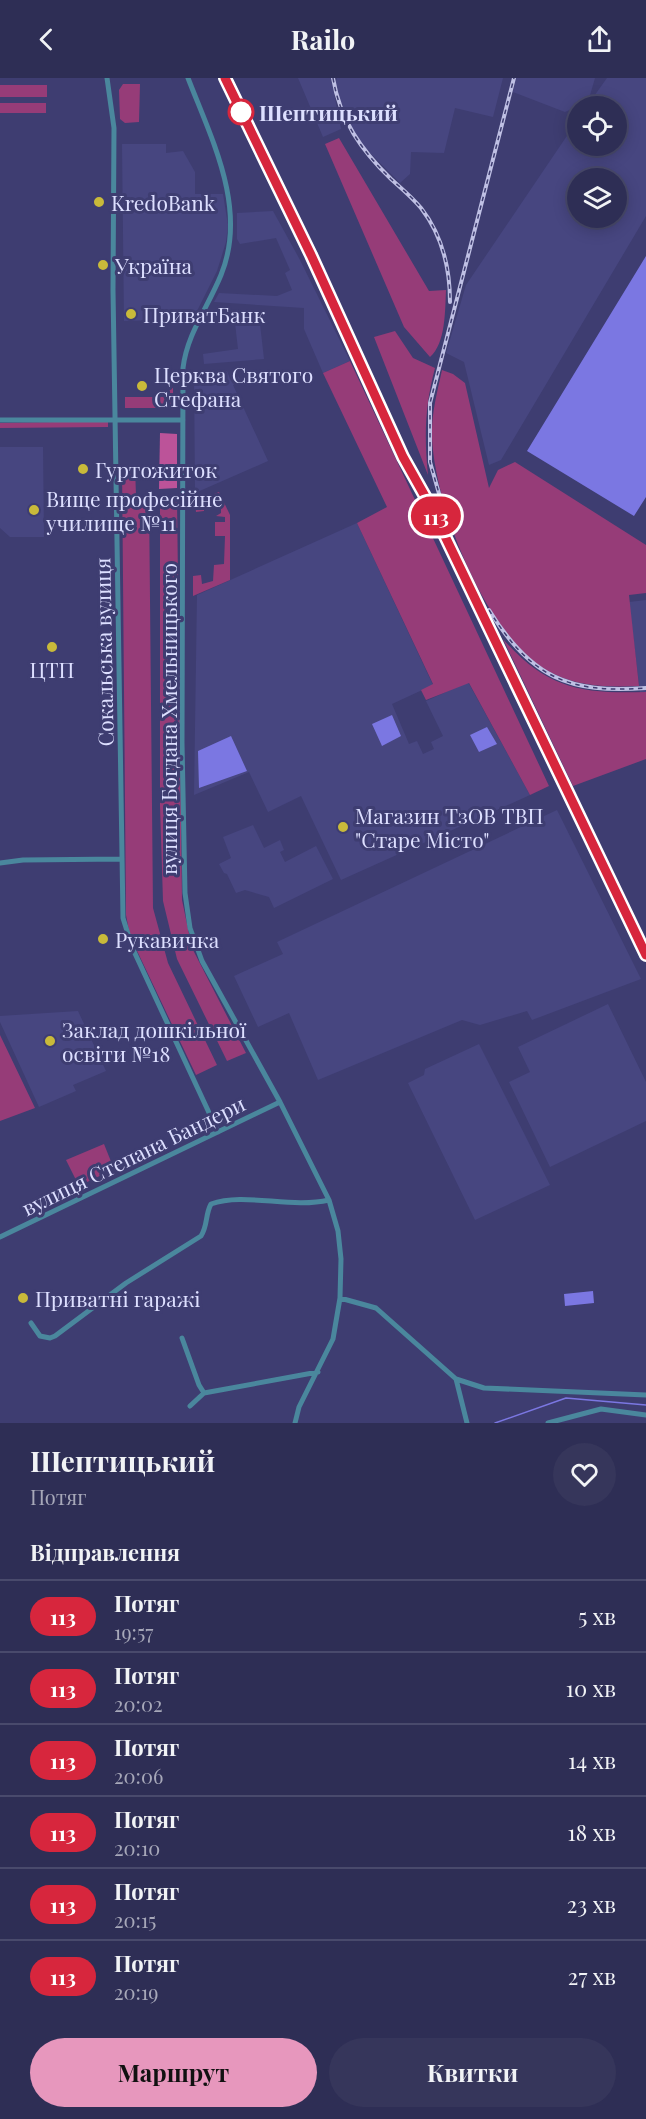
<!DOCTYPE html>
<html lang="uk">
<head>
<meta charset="utf-8">
<style>
	:root { --surface:#2e2e55; --page:#36365b; --text:#f1f3f6; --muted:#a7a8b9; --line:#494a6c; --accent:#e797bd }
	body { margin:0; font-family:"Playfair Display",serif; background:var(--page); color:var(--text); height:100vh; display:flex; flex-direction:column; font-size:22px; white-space:nowrap }
	* { box-sizing:border-box; margin:0 }
	p { font-size:20px; color:var(--muted) }
	.icon { flex:none; width:33px; height:33px; fill:none; stroke:currentColor; stroke-width:2; stroke-linecap:round; stroke-linejoin:round }
	.map { position:relative; height:1345px; overflow:hidden }
	.drawer { display:flex; flex-direction:column; background:var(--surface); flex:1 }
	.drawer>* { flex:none }
	.badge { padding:0 12px; border-radius:20px; font-size:21px; line-height:39px }
	.fabs { position:absolute; left:567px; top:18px; display:grid; gap:12px }
	.fabs a { display:grid; place-items:center; width:60px; height:60px; border-radius:50%; background:var(--surface); box-shadow:0 3px 15px #0003,0 0 0 2px var(--line); font-size:30px }
	.map>.badge { position:absolute; translate:-50% -50%; box-shadow:0 0 0 3px #fff }
	h2 { padding:0 30px; font-size:22px; line-height:54px }
	.round { display:grid; place-items:center; flex:none; width:63px; height:63px; border-radius:32px; background:var(--page) }
	.overview { display:flex; align-items:center; justify-content:space-between; height:102px; padding:0 30px }
	h1 { font-size:28px; font-weight:700; line-height:45px }
	.button { display:flex; gap:12px; margin-top:auto; padding:12px 30px }
	.button a { flex:1; height:69px; border-radius:36px; background:var(--accent); color:#111; font-size:24px; font-weight:700; line-height:69px; text-align:center }
	.button a+a { background:var(--page); color:var(--text) }
	ul { padding:0; list-style:none }
	li { display:flex; align-items:center; gap:18px; height:72px; padding:0 30px; border-top:2px solid var(--line) }
	li div { flex:1 }
	li b { display:block; font-size:22px }
	li em { font-style:normal }
	li .badge { min-width:66px; font-weight:700; text-align:center }
	header { display:flex; justify-content:space-between; align-items:center; height:78px; padding:0 30px; background:var(--surface); font-size:27px; font-weight:700 }
	.map>svg:first-child { display:block }
</style>
</head>
<body>
<header><svg class="icon" aria-label="back" viewBox="0 0 24 24"><path d="M15 5l-7 7 7 7"/></svg>Railo<svg class="icon" aria-label="share" viewBox="0 0 24 24"><path d="M12 15V3M7 8l5-5 5 5M5 13v7h14v-7"/></svg></header>
<div class="map">
<svg width="646" height="1345" viewBox="0 0 646 1345">
	<rect width="100%" height="100%" fill="#3e3d71"/>
	<path fill="#474680" fill-rule="evenodd" d="M298 0H331L341 51 323 59Z
		M337 0H503L493 39 455 30 444 75 411 74 410 96 400 105 354 59 346 42 335 6Z
		M516 0H595L588 24 565 34 513 14Z
		M607 0H646V138L501 382 489 387 464 284 446 275 466 207 577 43 578 68H616V28H587ZM578 100H616V140H578Z
		M122 66H166V75L183 73 195 94V116H223L228 147 226 164 217 193 193 241 124 243Z
		M273 133 300 182 350 283 323 295 304 251V230L214 224 219 215 277 218 292 212 285 195 290 192 276 160 240 166 237 161V135Z
		M250 243 251 247 260 246 264 281 204 286 203 276 238 271 235 245Z
		M194 293H227L230 301 238 298 241 303 233 307 268 383 195 415Z
		M0 369H43L44 459H10L0 450Z
		M357 445 433 607 392 626 409 666 417 663 423 676 434 671 431 664 443 658 426 623 468 604 530 717 341 802 301 718 268 734 249 694 194 717 197 517Z
		M646 522V614L640 615 629 524Z
		M557 732 641 901 532 942 527 933 480 947 462 942 318 1002 289 935 258 949 234 898 283 876 277 864Z
		M253 747 264 770 280 762 284 772 280 774 285 784 316 768 333 801 274 830 269 819 245 812 236 815 227 796 224 795 219 786 231 780 223 759Z
		M608 926 646 1004V1043L550 1089 509 1004 530 994 518 969Z
		M78 933 106 993 73 1007 76 1013 39 1029 0 944V938Z
		M479 966 550 1107 475 1142 408 1005 424 997 425 991Z"/>
	<path fill="#963c78" d="M123 6H140L139 44 125 45 120 41 119 12Z
		M0 7H47V19H0Z
		M0 25H46V35H0Z
		M339 60 429 213 446 212C445 232 446 265 430 279L404 249 325 66Z
		M395 253 413 280 435 290C425 327 424 359 428 397L374 259Z
		M350 283 549 708 530 717 469 605 426 622 421 612 433 606 357 445 387 429 323 295Z
		M442 292 453 296 465 305 489 410 498 392 515 384 646 467V515L629 517 639 608C610 609 581 609 554 596 488 566 435 429 432 360 431 337 437 315 442 292Z
		M169 310H173V330H125V319H169Z
		M108 343V349L0 350V345Z
		M122 388H135L136 418H149L153 830 168 885 217 987 196 997 130 858 126 837Z
		M219 414 230 437V502L193 518V498L201 497 202 506 213 503 214 487 224 486 225 458H215V444H225V439L216 438 221 435V424L215 422 204 427V433L196 434 195 424Z
		M160 421 177 422 182 822 192 870 246 975 227 983 177 881 163 823 160 728Z
		M503 561C547 611 582 616 646 614V681L573 708Z
		M0 957 35 1030 0 1043Z
		M104 1066 114 1091 79 1108 66 1082Z"/>
	<path fill="#bc5399" d="M160 355 177 356V410L159 411Z"/>
	<path fill="#7b77e2" d="M646 178V419L634 438 527 373Z
		M392 637 401 658 382 668 372 646Z
		M487 649 497 666 479 674 470 657Z
		M231 658 247 693 199 710 198 673Z
		M593 1213 594 1225 565 1228 564 1216Z"/>
	<g fill="none" stroke-linecap="round" stroke-linejoin="round">
		<path stroke="#7b77e2" stroke-width="1.5" d="M495 1345 566 1320 646 1327"/>
		<path stroke="#4a879d" stroke-width="5" d="M107 0 114 50 113 212 123 840 132 869 218 1054
			M188 0C212 62 248 131 221 197 208 229 187 256 183 290L182 665 185 815 190 850 202 883 280 1024 329 1122 338 1153 341 1181 340 1220 333 1261 299 1329 295 1345
			M0 342H183
			M0 785 23 782 122 781
			M0 1159 280 1024
			M340 1220 376 1230 456 1301 484 1310 646 1317
			M31 1245 40 1258 50 1260 55 1258 126 1205 201 1158C208 1147 205 1137 211 1126 245 1114 290 1131 329 1122
			M182 1260 199 1307 204 1315 318 1294
			M456 1301 467 1345
			M190 1328 204 1315
			M548 1345 601 1331 646 1337"/>
		<g stroke="#bfc0e4" stroke-width="4">
			<path id="rail" d="M230 0 314 176 397 359 646 877
				M333 0C340 42 361 72 391 101 401 110 412 119 421 130 442 157 450 189 450 224
				M448 447 430 384V325L514 0
				M489 532C530 599 569 616 646 610"/>
		</g>
		<use href="#rail" stroke="#3e3d71" stroke-width="1.5" stroke-dasharray="4.5" stroke-linecap="butt"/>
	</g>
	<g fill="none" stroke-linecap="round" stroke-linejoin="round">
		<g stroke="#fff" stroke-width="14">
			<path id="line" d="M225 0 311 177 403 379 431 429 646 877"/>
		</g>
		<use href="#line" stroke="#d7263d" stroke-width="9"/>
	</g>
	<circle fill="#fff" stroke="#d7263d" stroke-width="3" cx="241" cy="34" r="12"/>
	<g fill="#c9ba3a" stroke="#3e3d71" stroke-width="2">
		<circle cx="99" cy="124" r="6"/>
		<circle cx="103" cy="187" r="6"/>
		<circle cx="131" cy="236" r="6"/>
		<circle cx="142" cy="308" r="6"/>
		<circle cx="83" cy="391" r="6"/>
		<circle cx="34" cy="432" r="6"/>
		<circle cx="52" cy="569" r="6"/>
		<circle cx="343" cy="749" r="6"/>
		<circle cx="103" cy="861" r="6"/>
		<circle cx="50" cy="963" r="6"/>
		<circle cx="23" cy="1220" r="6"/>
	</g>
	<g text-anchor="middle" dominant-baseline="central" stroke-width="6" stroke-linejoin="round" paint-order="stroke">
		<g font-size="21" font-weight="bold" fill="#dddfff" stroke="#3e3d71" text-anchor="start">
			<text x="259" y="34">Шептицький</text>
		</g>
		<g font-size="21" fill="#dddfff" stroke="#3e3d71" text-anchor="start">
			<text x="111" y="124">KredoBank</text>
			<text x="115" y="187">Україна</text>
			<text x="143" y="236">ПриватБанк</text>
			<text x="154" y="296">Церква Святого<tspan x="154" dy="24">Стефана</tspan></text>
			<text x="95" y="391">Гуртожиток</text>
			<text x="46" y="420">Вище професійне<tspan x="46" dy="24">училище №11</tspan></text>
			<text x="52" y="591" text-anchor="middle">ЦТП</text>
			<text x="355" y="737">Магазин ТзОВ ТВП<tspan x="355" dy="24">"Старе Місто"</tspan></text>
			<text x="115" y="861">Рукавичка</text>
			<text x="62" y="951">Заклад дошкільної<tspan x="62" dy="24">освіти №18</tspan></text>
			<text x="35" y="1220">Приватні гаражі</text>
		</g>
		<g font-size="21" fill="#dddfff" stroke="#3e3d71">
			<text transform="translate(103 574) rotate(-91)">Сокальська вулиця</text>
			<text transform="translate(168 641) rotate(-90)">вулиця Богдана Хмельницького</text>
			<text transform="translate(133 1077) rotate(-26)">вулиця Степана Бандери</text>
		</g>
	</g>
</svg>
<div class="fabs">
<a><svg class="icon" aria-label="locate" viewBox="0 0 24 24"><circle cx="12" cy="12" r="6"/><path d="M12 2v4M12 18v4M2 12h4M18 12h4"/></svg></a>
<a><svg class="icon" aria-label="layers" viewBox="0 0 24 24"><path d="M12 4l9 5-9 5-9-5zM3 14l9 5 9-5"/></svg></a>
</div>
<b class="badge" style="left:436px;top:438px;background:#d7263d;color:#fff">113</b>
</div>
<section class="drawer">
<div class="overview"><div><h1>Шептицький</h1><p>Потяг</p></div><a class="round"><svg class="icon" aria-label="heart" viewBox="0 0 24 24"><path d="M12 20l-8-8c-3-5 5-10 8-4 3-6 11-1 8 4z"/></svg></a></div>
<h2>Відправлення</h2>
<ul>
<li><span class="badge" style="background:#d7263d;color:#fff">113</span><div><b>Потяг</b><p>19:57</p></div><em>5 хв</em></li>
<li><span class="badge" style="background:#d7263d;color:#fff">113</span><div><b>Потяг</b><p>20:02</p></div><em>10 хв</em></li>
<li><span class="badge" style="background:#d7263d;color:#fff">113</span><div><b>Потяг</b><p>20:06</p></div><em>14 хв</em></li>
<li><span class="badge" style="background:#d7263d;color:#fff">113</span><div><b>Потяг</b><p>20:10</p></div><em>18 хв</em></li>
<li><span class="badge" style="background:#d7263d;color:#fff">113</span><div><b>Потяг</b><p>20:15</p></div><em>23 хв</em></li>
<li><span class="badge" style="background:#d7263d;color:#fff">113</span><div><b>Потяг</b><p>20:19</p></div><em>27 хв</em></li>
</ul>
<div class="button"><a>Маршрут</a><a>Квитки</a></div>
</section>
</body>
</html>
